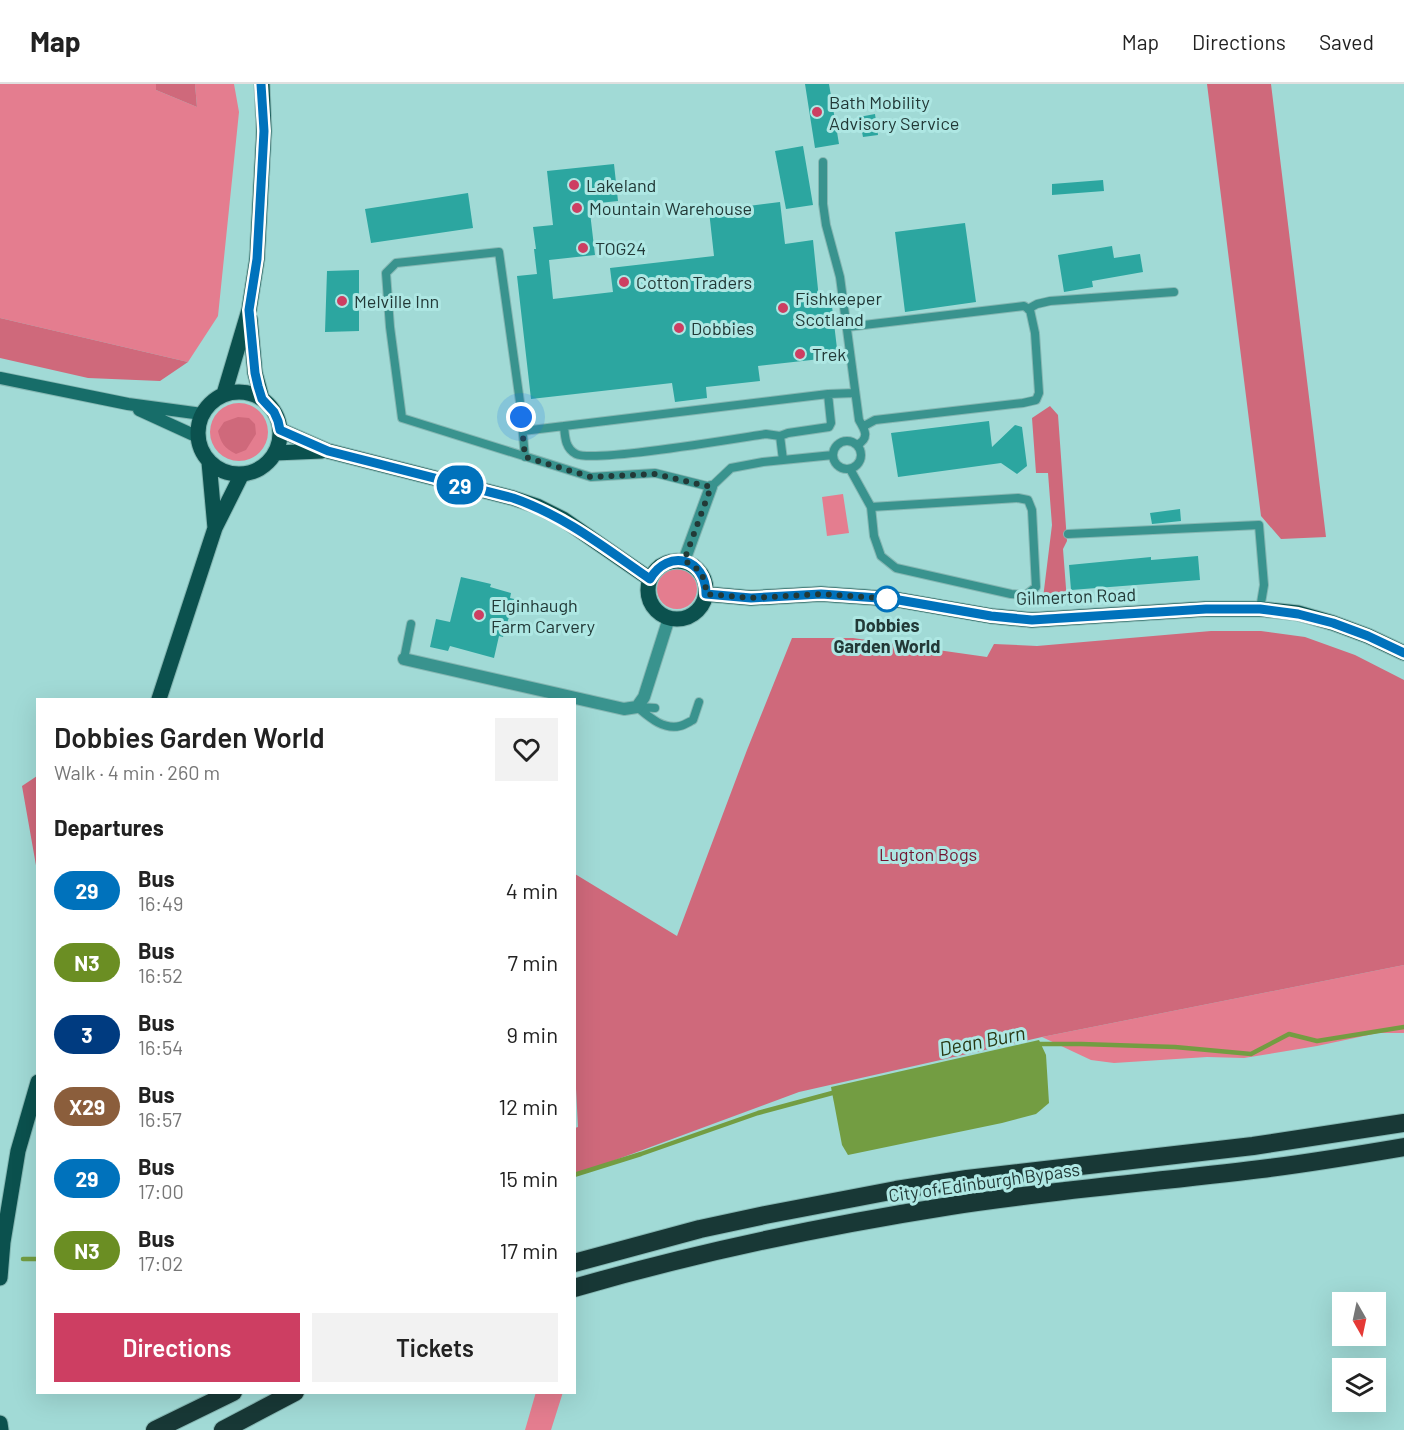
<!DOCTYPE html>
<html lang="en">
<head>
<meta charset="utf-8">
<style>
	:root { --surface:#fff; --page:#f2f2f2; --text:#222; --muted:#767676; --line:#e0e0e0; --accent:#cd3e62 }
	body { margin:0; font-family:Barlow,sans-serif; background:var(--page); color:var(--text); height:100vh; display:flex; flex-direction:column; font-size:22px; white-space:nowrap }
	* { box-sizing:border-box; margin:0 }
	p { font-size:20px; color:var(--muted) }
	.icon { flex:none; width:33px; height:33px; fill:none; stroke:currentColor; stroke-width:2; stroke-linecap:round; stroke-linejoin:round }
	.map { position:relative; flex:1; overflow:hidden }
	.panel { position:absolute; left:36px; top:614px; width:540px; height:696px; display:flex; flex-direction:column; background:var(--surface); border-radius:0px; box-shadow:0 6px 24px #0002 }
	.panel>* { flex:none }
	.badge { padding:0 12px; border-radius:20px; font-size:21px; line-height:39px }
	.needle { width:39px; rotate:171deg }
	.buttons { position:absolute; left:1332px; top:1208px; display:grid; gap:12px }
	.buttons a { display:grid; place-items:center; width:54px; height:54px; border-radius:0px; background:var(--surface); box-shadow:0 6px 24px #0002; font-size:30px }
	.you { position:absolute; width:30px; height:30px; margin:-15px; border:4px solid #fff; border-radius:50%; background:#1a73e8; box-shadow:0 0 0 9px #1a73e833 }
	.map>.badge { position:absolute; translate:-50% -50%; box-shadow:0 0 0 3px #fff }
	h2 { padding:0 18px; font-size:22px; line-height:54px }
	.round { display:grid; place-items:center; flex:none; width:63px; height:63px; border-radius:0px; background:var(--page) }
	.head { display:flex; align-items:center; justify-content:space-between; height:102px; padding:0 18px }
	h1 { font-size:28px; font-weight:600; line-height:45px }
	.button { display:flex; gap:12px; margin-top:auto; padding:12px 18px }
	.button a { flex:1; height:69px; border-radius:0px; background:var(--accent); color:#fff; font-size:24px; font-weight:600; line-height:69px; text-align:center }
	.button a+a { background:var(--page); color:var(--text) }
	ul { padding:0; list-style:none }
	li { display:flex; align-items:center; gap:18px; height:72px; padding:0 18px }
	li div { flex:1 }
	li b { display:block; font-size:22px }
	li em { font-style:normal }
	li .badge { min-width:66px; font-weight:700; text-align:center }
	header { display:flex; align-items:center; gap:36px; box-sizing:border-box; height:84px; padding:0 30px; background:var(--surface); border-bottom:2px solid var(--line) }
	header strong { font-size:28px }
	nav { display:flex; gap:33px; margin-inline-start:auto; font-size:21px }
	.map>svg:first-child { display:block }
</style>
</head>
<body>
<header>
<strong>Map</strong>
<nav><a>Map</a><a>Directions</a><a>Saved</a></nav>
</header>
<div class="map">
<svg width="1404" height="1346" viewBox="0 0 1404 1346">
	<rect width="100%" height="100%" fill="#a1dad6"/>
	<path fill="#e47d8f" d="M0 0H156V6L197 23 195 0H234L239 28 218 232 188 278 0 234Z
		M210 348a29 29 0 1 1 58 0a29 29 0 1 1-58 0Z
		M843 410 849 449 827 452 822 413Z
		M657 505a20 20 0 1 1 40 0a20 20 0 1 1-40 0Z
		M1404 881V949H1378L1317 962 1244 974 1207 973 1114 979 1091 976 1042 953Z
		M536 1308H563L551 1346H525Z"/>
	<path fill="#cf697b" d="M156 0H195L197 23 156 6Z
		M1207 0H1271L1326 453 1281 455 1261 432Z
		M0 234 188 278 160 297 88 294 0 274Z
		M1050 322 1058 331 1067 457 1063 465 1067 517 1043 514 1052 441 1048 389H1036L1032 334Z
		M238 333 249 334 255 340 256 350 246 366 236 370C224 364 221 359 218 347L224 338Z
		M1211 547H1261L1305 553 1355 571 1404 596V881L1042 953 799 1008 575 1091V1044L578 1043 574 966 575 790 677 852 747 666 792 554H853L987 573 994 560 1037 562Z
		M37 692V787L22 702Z"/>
	<path fill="#739d42" d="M1039 956 1046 971 1049 1019 1036 1030 1002 1039 848 1071 842 1061 831 1003Z"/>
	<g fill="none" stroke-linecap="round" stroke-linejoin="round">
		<path stroke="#739d42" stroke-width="4.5" d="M1036 960H1081L1175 963 1251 970 1289 950 1317 957 1404 943
			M574 1091 641 1070 758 1029 836 1008
			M23 1175H38"/>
	</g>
	<path fill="#2ca6a0" d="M805 0H829L839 60 815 64Z
		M875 30 878 51 863 53 859 33Z
		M803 62 813 121 786 125 775 67Z
		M614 80 618 117 589 120 595 171 549 176 553 215 613 208 610 184 714 172 709 127 780 118 785 160 813 156 819 215 831 214 838 273 758 282 760 297 706 303 707 314 675 318 672 299 531 315 517 192 537 190 534 165H536L533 143 553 141 547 87Z
		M1103 96 1104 107 1052 111V100Z
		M468 109 473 144 371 159 365 125Z
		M965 139 976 218 905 228 895 148Z
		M1112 162 1114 174 1140 170 1143 188 1092 197 1093 203 1064 208 1058 171Z
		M359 186V247L325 248 327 187Z
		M989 337 992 363 1015 341 1022 343 1027 382 1017 390 1001 379 898 393 891 349Z
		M1180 425 1181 437 1152 440 1150 429Z
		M1198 472 1200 496 1071 506 1069 481 1151 473V476Z
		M461 493 491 500 490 503 511 509 510 514 514 515 511 526 503 553 499 552 494 574 450 562 448 567 430 563 436 535 450 538Z"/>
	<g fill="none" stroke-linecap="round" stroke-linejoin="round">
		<g stroke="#85b7b3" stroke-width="10">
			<path id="lane" d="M823 78V120L826 141 840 193 859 336C865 346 870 354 857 361
				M1028 225 1037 220 1050 217 1174 208
				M847 243 1024 222 1030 226 1035 249 1039 309 1036 316 1023 319 875 336 864 342V345
				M523 347 828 310 855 309
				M780 352 788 349 829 343 831 339 828 310
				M833 371a14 14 0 1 1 28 0a14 14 0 1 1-28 0Z
				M525 373 520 318 499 168 396 179 386 189 390 243 402 334 591 393 655 389 711 403 731 384 763 378 783 376 780 352 766 350C739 354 593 379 576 370 565 364 565 353 564 342
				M783 376 833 371
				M850 385 871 423 874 452 881 472 896 484 1011 510 1026 511 1036 503 1032 426 1028 416 1018 414 871 423
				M1068 450 1259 441 1264 501 1260 525
				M404 575 411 540
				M637 623C649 633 663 646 680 642 684 641 689 638 693 636L699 618
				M638 623 655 624"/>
		</g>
		<g stroke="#85b7b3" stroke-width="14">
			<path id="street" d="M684 477 711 403
				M404 575 624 625 637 623 644 613 669 534"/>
		</g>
		<g stroke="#85b7b3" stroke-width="14">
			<path id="secondary" d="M0 294 128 320 202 330
				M139 326 198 353"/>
		</g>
		<g stroke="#85b7b3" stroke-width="17">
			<path id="primary" d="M250 235 255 289 262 315
				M198 349a41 41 0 1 1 82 0a41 41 0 1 1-82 0Z
				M224 310 249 226 257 175 264 47 262 0
				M280 346 328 367 513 414 537 422 563 435 650 495
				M275 369 322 367
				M209 378 215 444
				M648 506a29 29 0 1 1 58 0a29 29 0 1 1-58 0Z
				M706 510 751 514 821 510 893 515 991 532 1032 536 1205 525H1260L1298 529 1333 539 1368 552 1404 569
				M159 615 215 444 242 390
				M0 1194 3 1158 18 1067 38 998
				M0 1339 1 1346"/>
		</g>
		<g stroke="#85b7b3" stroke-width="20">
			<path id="highway" d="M574 1179 700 1145 765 1131 896 1106 967 1095 1253 1062 1404 1039
				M574 1204C698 1168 823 1142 950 1122 1053 1106 1157 1098 1261 1085 1309 1079 1357 1071 1404 1063
				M155 1346 233 1308
				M223 1346 295 1308"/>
		</g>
		<use href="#lane" stroke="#39938e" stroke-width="8"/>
		<use href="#street" stroke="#39938e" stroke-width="12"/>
		<use href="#secondary" stroke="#176d69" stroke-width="12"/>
		<use href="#primary" stroke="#0b514e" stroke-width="15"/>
		<use href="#highway" stroke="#183836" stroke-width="18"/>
	</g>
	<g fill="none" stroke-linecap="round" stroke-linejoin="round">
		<g stroke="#fff" stroke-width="14">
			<path id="line" d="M261 0 264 47 257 175 249 226 255 289 258 302 262 315 274 328 278 337 280 346 328 367 513 414C565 432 605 464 650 495 668 464 706 474 706 510L751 514 821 510 893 515 991 532 1032 536 1206 525H1260L1298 530 1333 539 1368 552 1404 569"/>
		</g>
		<use href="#line" stroke="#0072bc" stroke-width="9"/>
		<path stroke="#223937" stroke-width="6" stroke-dasharray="0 10.8" d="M521 333 525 373 591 393 655 390 711 403 684 477C700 484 706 493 706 510L751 514 821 510 893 515H887"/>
	</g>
	<g fill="#cd3e62" stroke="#aee7e3" stroke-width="2">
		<circle cx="817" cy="28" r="6"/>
		<circle cx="574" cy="101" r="6"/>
		<circle cx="577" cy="124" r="6"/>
		<circle cx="583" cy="164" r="6"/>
		<circle cx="624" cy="198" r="6"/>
		<circle cx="342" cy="217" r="6"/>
		<circle cx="783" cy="224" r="6"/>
		<circle cx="679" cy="244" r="6"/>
		<circle cx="800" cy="270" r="6"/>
		<circle cx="479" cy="531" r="6"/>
	</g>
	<circle fill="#fff" stroke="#0072bc" stroke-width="3" cx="887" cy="515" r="12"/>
	<g text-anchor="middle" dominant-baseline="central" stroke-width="6" stroke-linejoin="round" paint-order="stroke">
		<g font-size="18" fill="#223937" stroke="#aee7e3" text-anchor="start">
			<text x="829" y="18">Bath Mobility<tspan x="829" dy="21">Advisory Service</tspan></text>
			<text x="586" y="101">Lakeland</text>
			<text x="589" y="124">Mountain Warehouse</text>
			<text x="595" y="164">TOG24</text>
			<text x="636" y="198">Cotton Traders</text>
			<text x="795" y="214">Fishkeeper<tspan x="795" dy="21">Scotland</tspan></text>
			<text x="354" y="217">Melville Inn</text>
			<text x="691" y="244">Dobbies</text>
			<text x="812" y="270">Trek</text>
			<text x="491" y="521">Elginhaugh<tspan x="491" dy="21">Farm Carvery</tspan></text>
		</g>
		<g font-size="18" fill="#223937" stroke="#aee7e3">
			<text transform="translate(1076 512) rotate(-2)">Gilmerton Road</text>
			<text transform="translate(984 1098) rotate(-8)">City of Edinburgh Bypass</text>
		</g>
		<g font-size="18" font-weight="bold" fill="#223937" stroke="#aee7e3">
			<text x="887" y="541">Dobbies<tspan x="887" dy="21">Garden World</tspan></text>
		</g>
		<g font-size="18" fill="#72142f" stroke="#aee7e3">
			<text x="928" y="770">Lugton Bogs</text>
		</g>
		<g font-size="20" font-style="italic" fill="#273813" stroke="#aee7e3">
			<text transform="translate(982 956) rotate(-11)">Dean Burn</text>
		</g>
	</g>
</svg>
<div class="buttons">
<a><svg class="needle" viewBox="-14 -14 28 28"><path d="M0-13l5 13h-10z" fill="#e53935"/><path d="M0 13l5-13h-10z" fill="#767676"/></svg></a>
<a><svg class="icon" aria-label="layers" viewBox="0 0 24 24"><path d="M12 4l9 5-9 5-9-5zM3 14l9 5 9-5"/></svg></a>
</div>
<div class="you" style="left:521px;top:333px"></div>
<b class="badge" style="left:460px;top:401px;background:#0072bc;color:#fff">29</b>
<section class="panel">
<div class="head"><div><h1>Dobbies Garden World</h1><p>Walk · 4 min · 260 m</p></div><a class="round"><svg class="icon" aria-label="heart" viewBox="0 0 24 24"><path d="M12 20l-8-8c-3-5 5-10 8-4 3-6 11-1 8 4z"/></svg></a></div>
<h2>Departures</h2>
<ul>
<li><span class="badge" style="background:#0072bc;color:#fff">29</span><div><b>Bus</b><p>16:49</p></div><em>4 min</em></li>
<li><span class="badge" style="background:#6b8e23;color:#fff">N3</span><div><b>Bus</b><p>16:52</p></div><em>7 min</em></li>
<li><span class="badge" style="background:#003b80;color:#fff">3</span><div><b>Bus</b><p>16:54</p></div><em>9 min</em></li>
<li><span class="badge" style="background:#8b5e3c;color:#fff">X29</span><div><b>Bus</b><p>16:57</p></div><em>12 min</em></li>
<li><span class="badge" style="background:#0072bc;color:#fff">29</span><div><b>Bus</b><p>17:00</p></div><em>15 min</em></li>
<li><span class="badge" style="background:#6b8e23;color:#fff">N3</span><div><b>Bus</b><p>17:02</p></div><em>17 min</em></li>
</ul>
<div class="button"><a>Directions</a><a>Tickets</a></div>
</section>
</div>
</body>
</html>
